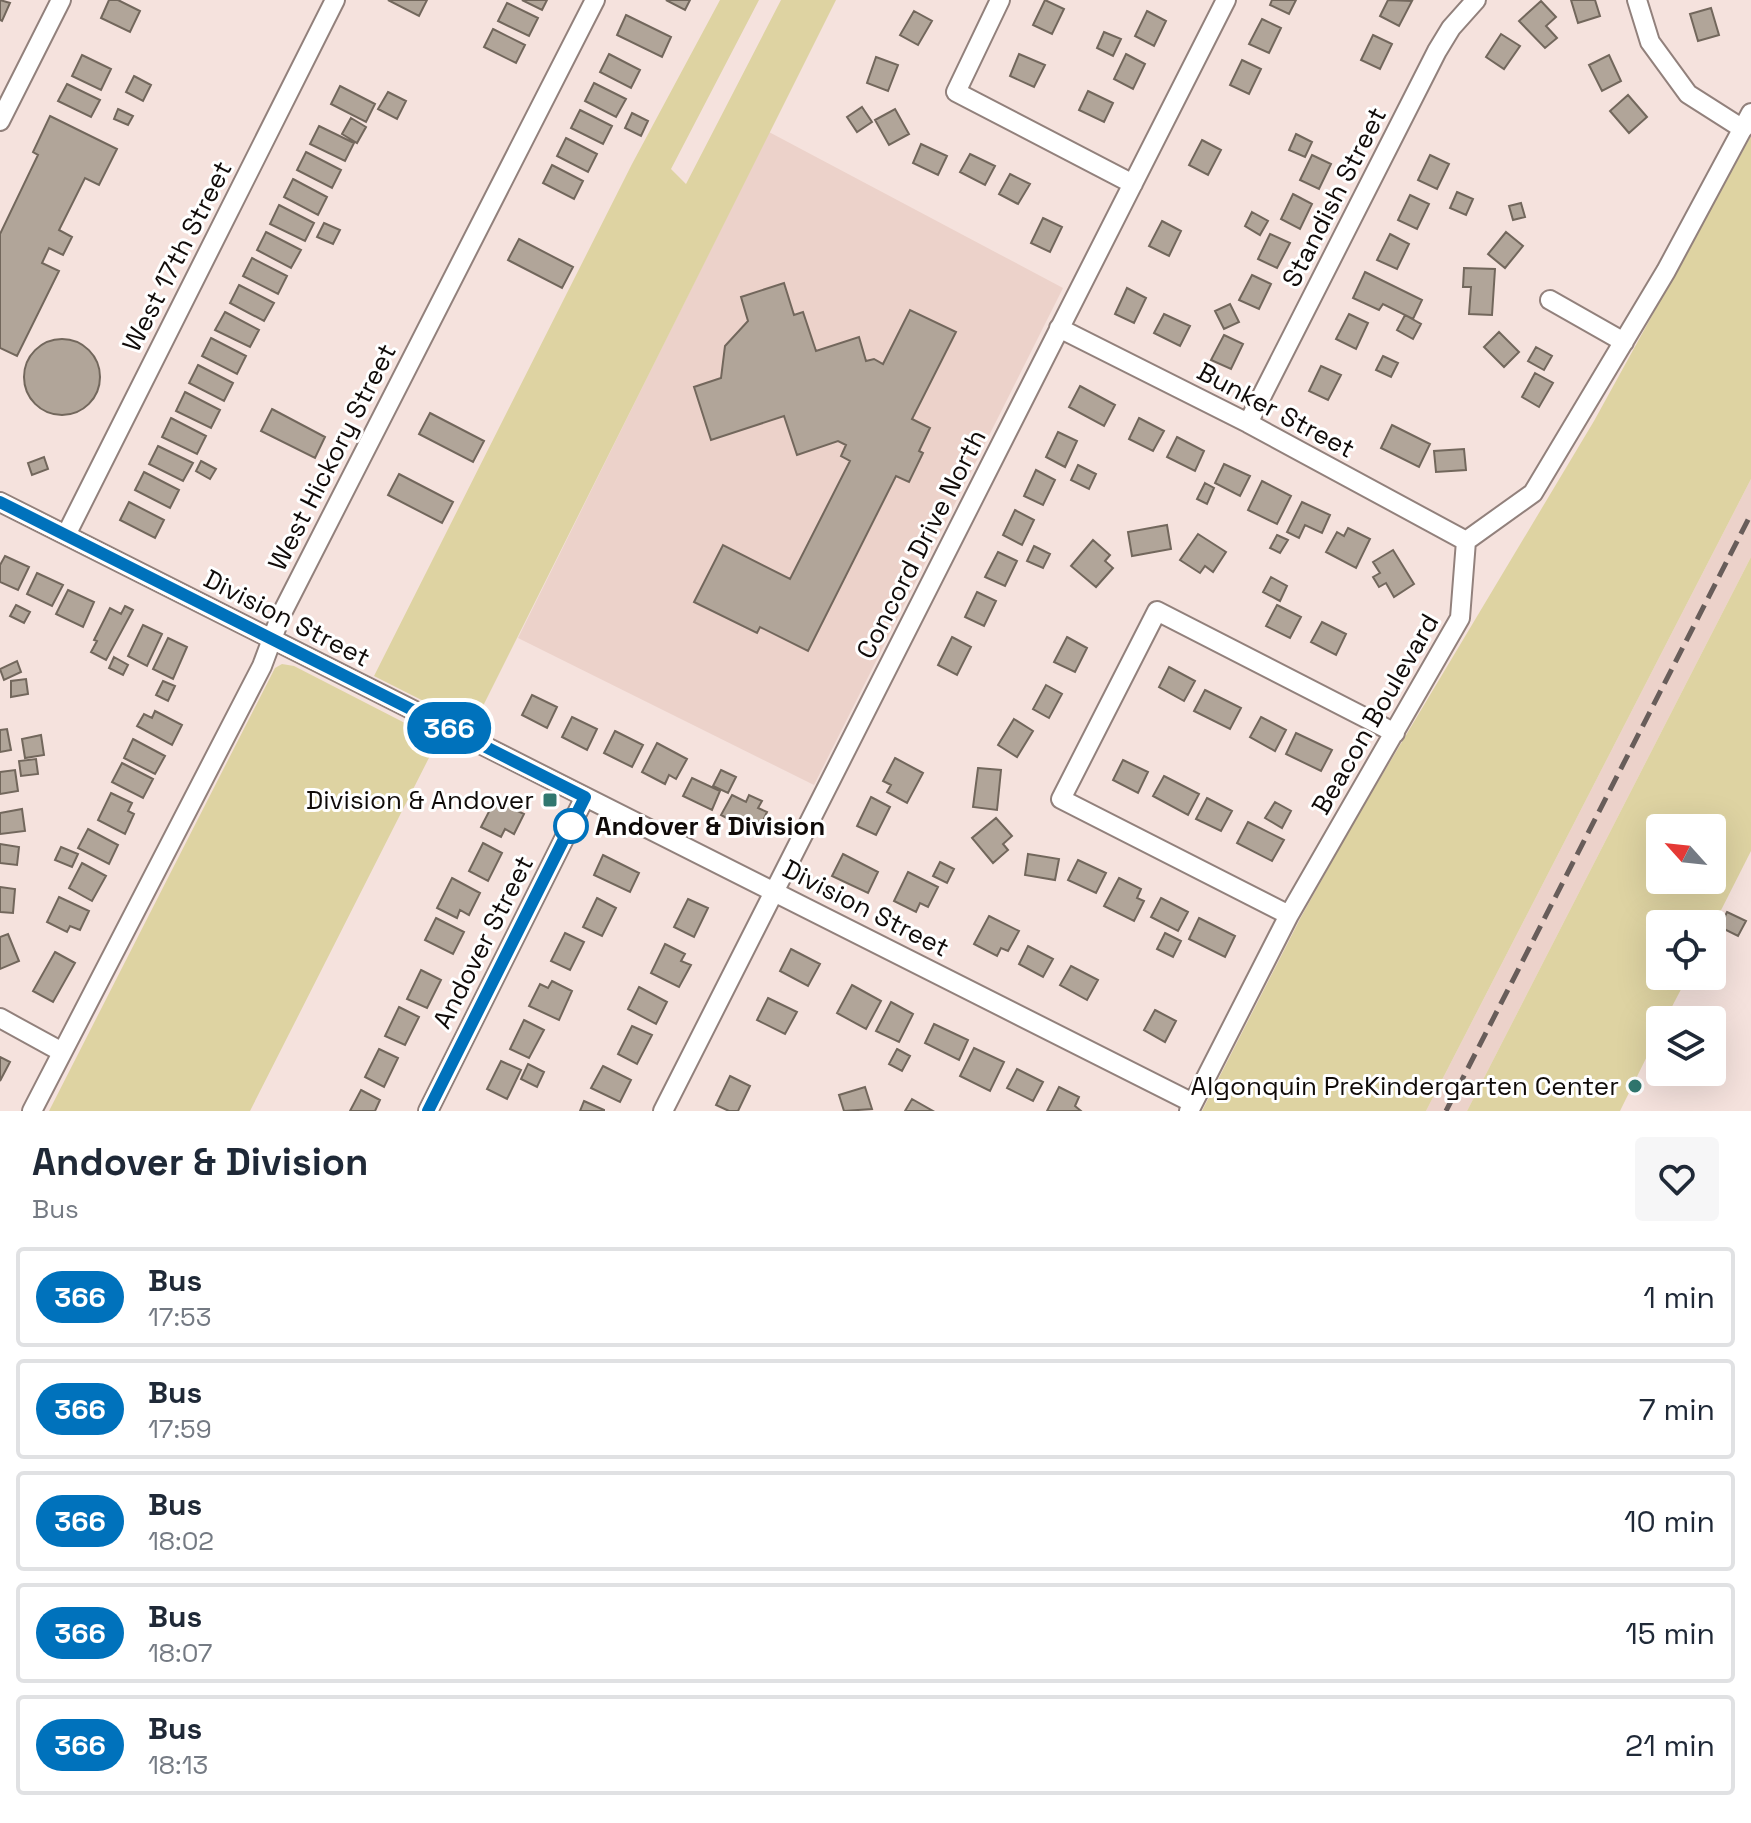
<!DOCTYPE html>
<html lang="en">
<head>
<meta charset="utf-8">
<style>
	:root { --surface:#fff; --page:#f6f6f7; --text:#1f2937; --muted:#747a83; --line:#e0e1e3 }
	body { margin:0; font-family:"Space Grotesk",sans-serif; background:var(--page); color:var(--text); height:100vh; display:flex; flex-direction:column; font-size:30px; white-space:nowrap }
	* { box-sizing:border-box; margin:0 }
	p { font-size:26px; color:var(--muted) }
	.icon { flex:none; width:44px; height:44px; fill:none; stroke:currentColor; stroke-width:2; stroke-linecap:round; stroke-linejoin:round }
	.map { position:relative; height:1111px; overflow:hidden }
	.panel { display:flex; flex-direction:column; background:var(--surface); flex:1 }
	.panel>* { flex:none }
	.badge { padding:0 16px; border-radius:26px; font-size:28px; line-height:52px }
	.needle { width:52px; rotate:297deg }
	.fabs { position:absolute; left:1646px; top:814px; display:grid; gap:16px }
	.fabs a { display:grid; place-items:center; width:80px; height:80px; border-radius:8px; background:var(--surface); box-shadow:0 8px 32px #0002; font-size:40px }
	.map>.badge { position:absolute; translate:-50% -50%; box-shadow:0 0 0 4px #fff }
	.round { display:grid; place-items:center; flex:none; width:84px; height:84px; border-radius:8px; background:var(--page) }
	.headline { display:flex; align-items:center; justify-content:space-between; height:136px; padding:0 32px }
	h1 { font-size:38px; font-weight:600; line-height:60px }
	ul { padding:0; list-style:none }
	li { display:flex; align-items:center; gap:24px; height:100px; margin:0 16px 12px; padding:0 16px; border:4px solid var(--line); border-radius:8px }
	li div { flex:1 }
	li b { display:block; font-size:30px }
	li em { font-style:normal }
	li .badge { min-width:88px; font-weight:700; text-align:center }
	.map>svg:first-child { display:block }
</style>
</head>
<body>
<div class="map">
<svg width="1751" height="1111" viewBox="0 0 1751 1111">
	<rect width="100%" height="100%" fill="#f5e2dd"/>
	<path fill="#ecd2ca" d="M769 132 1063 288 814 785 518 638Z
		M1751 479V557L1467 1111H1426Z"/>
	<path fill="#ded3a2" fill-rule="evenodd" d="M720 0H759L671 169 686 184 781 0H836L473 726 374 676 632 164Z
		M1751 136V479L1426 1111H1202L1301 917 1354 822 1594 421Z
		M1751 557V851L1712 928V924H1660V976H1688L1665 1020H1660V1030L1620 1111H1467ZM1660 828H1712V880H1660Z
		M282 664 294 666 438 740 250 1111H49L275 668Z"/>
	<path fill="#b1a599" stroke="#72675c" stroke-width="2" d="M0 0 10 3 2 21 0 20Z
		M109 0H118L140 11 130 32 101 18Z
		M388 0H427L419 16Z
		M522 0H547L542 10Z
		M666 0H690L685 10Z
		M1045 0 1064 9 1052 34 1033 25Z
		M1272 0H1296L1289 14 1270 5Z
		M1388 0 1412 1 1399 26 1380 16Z
		M1571 0H1595L1600 16 1578 23Z
		M1541 1 1556 17 1546 26 1557 38 1545 48 1519 21Z
		M507 3 538 18 529 36 498 21Z
		M1711 8 1719 35 1698 41 1690 14Z
		M914 11 932 21 918 45 900 35Z
		M1147 11 1166 21 1154 46 1135 36Z
		M626 15 671 37 662 57 617 35Z
		M1262 19 1281 28 1269 53 1249 44Z
		M493 29 525 45 516 63 484 47Z
		M1104 32 1121 39 1113 56 1097 48Z
		M1501 34 1520 46 1504 69 1486 57Z
		M1373 35 1392 44 1380 69 1361 60Z
		M609 54 640 70 631 88 600 72Z
		M1019 54 1045 65 1034 87 1010 76Z
		M1126 54 1145 64 1133 89 1114 79Z
		M82 55 111 69 101 90 72 76Z
		M1609 55 1621 81 1602 91 1589 65Z
		M876 57 898 65 888 91 867 83Z
		M1242 60 1261 69 1249 94 1230 85Z
		M134 76 151 85 143 101 126 92Z
		M594 83 626 99 616 117 585 101Z
		M67 84 100 100 91 117 58 101Z
		M340 86 375 104 366 122 331 104Z
		M1088 91 1113 103 1104 122 1079 110Z
		M388 92 406 101 397 119 378 109Z
		M1628 95 1647 117 1629 133 1610 111Z
		M862 107 872 122 857 132 847 117Z
		M118 109 133 116 128 125 114 119Z
		M895 109 909 134 889 145 875 120Z
		M580 110 612 126 603 144 571 128Z
		M632 113 648 121 641 136 625 128Z
		M50 116 117 149 99 185 85 178 59 230 72 237 63 255 49 248 42 263 59 271 17 356 0 348V234L38 155 33 152Z
		M351 118 366 127 357 143 342 134Z
		M319 126 354 143 345 161 310 144Z
		M1296 134 1312 142 1305 157 1289 150Z
		M566 138 597 154 588 172 557 156Z
		M1202 140 1221 150 1208 175 1189 165Z
		M921 144 947 156 938 175 913 163Z
		M306 152 341 170 332 188 297 170Z
		M970 154 995 166 985 185 960 172Z
		M1312 155 1331 164 1319 189 1300 180Z
		M1430 155 1449 164 1437 189 1418 180Z
		M552 165 583 181 574 199 543 183Z
		M1010 174 1030 184 1018 204 999 194Z
		M293 179 327 197 318 215 284 197Z
		M1457 192 1473 199 1466 215 1450 208Z
		M1293 194 1312 204 1300 229 1281 219Z
		M1410 195 1429 204 1417 229 1398 220Z
		M1521 203 1525 217 1513 220 1509 206Z
		M279 205 314 223 305 241 270 224Z
		M1252 212 1268 221 1260 235 1245 226Z
		M1043 218 1062 227 1050 252 1031 243Z
		M1162 221 1181 231 1169 256 1149 246Z
		M324 223 340 230 333 244 317 237Z
		M266 232 301 250 291 268 257 250Z
		M1506 232 1523 246 1505 268 1488 254Z
		M1270 234 1290 243 1277 268 1258 259Z
		M1390 234 1409 244 1397 269 1377 260Z
		M519 239 573 267 562 288 508 260Z
		M252 258 287 276 278 294 243 276Z
		M1464 268 1495 269 1492 315 1469 314 1471 287H1463Z
		M1365 272 1422 300 1413 319 1383 304 1379 310 1353 298Z
		M1252 275 1271 284 1259 309 1239 300Z
		M784 283 794 315 803 312 816 351 859 337 866 361 874 359 883 364 910 310 956 332 912 419 930 428 919 451 923 453 909 482 896 476 808 651 760 627 757 633 694 602 723 545 790 579 850 461 841 456 846 445 838 441 797 455 784 416 711 440 694 387 721 378 725 346 748 321 741 297Z
		M239 285 274 303 264 321 230 303Z
		M1127 288 1146 298 1134 323 1115 314Z
		M1230 304 1239 322 1224 329 1215 311Z
		M225 312 259 330 250 347 215 330Z
		M1164 314 1190 326 1180 346 1154 333Z
		M1349 314 1368 323 1356 349 1336 339Z
		M1405 315 1421 324 1413 339 1397 330Z
		M1499 332 1519 352 1504 367 1484 347Z
		M1224 335 1243 344 1231 369 1211 360Z
		M211 338 246 356 237 374 202 356Z
		M24 377a38 38 0 1 1 76 0a38 38 0 1 1-76 0Z
		M1536 347 1552 356 1544 370 1528 361Z
		M1383 356 1398 363 1391 377 1376 370Z
		M198 365 233 383 224 401 189 383Z
		M1321 366 1341 375 1328 400 1309 391Z
		M1535 373 1553 383 1539 407 1522 397Z
		M1080 386 1115 405 1104 426 1069 407Z
		M185 392 220 410 211 428 176 411Z
		M272 409 325 437 315 458 261 431Z
		M430 413 484 441 473 462 419 434Z
		M171 418 206 436 197 454 162 437Z
		M1139 418 1164 431 1153 451 1129 439Z
		M1392 425 1430 444 1419 467 1381 448Z
		M1058 432 1077 441 1065 467 1046 457Z
		M1177 437 1204 451 1195 471 1167 457Z
		M158 446 193 463 183 481 149 464Z
		M1464 449 1466 470 1436 472 1434 451Z
		M44 457 48 469 32 475 28 463Z
		M201 461 216 469 210 479 196 471Z
		M1224 464 1250 476 1240 496 1215 483Z
		M1078 465 1096 474 1089 489 1071 480Z
		M1036 470 1055 480 1043 505 1024 496Z
		M144 472 179 490 170 508 135 490Z
		M399 474 453 502 442 523 388 495Z
		M1262 481 1291 496 1277 524 1248 510Z
		M1205 483 1214 488 1207 504 1197 499Z
		M129 502 164 520 155 538 120 520Z
		M1302 502 1330 515 1322 533 1305 525 1299 538 1287 532Z
		M1015 510 1034 520 1022 545 1003 535Z
		M1167 525 1171 549 1132 556 1128 532Z
		M1348 528 1370 539 1356 568 1326 552 1337 532 1344 536Z
		M1198 534 1226 552 1213 572 1205 566 1200 573 1180 560Z
		M1277 535 1288 540 1280 553 1270 548Z
		M1093 540 1110 555 1105 561 1113 568 1096 587 1071 566Z
		M1034 546 1050 554 1043 568 1027 561Z
		M1393 550 1414 584 1394 597 1386 583 1379 587 1373 577 1380 573 1373 562Z
		M998 552 1017 561 1005 586 985 577Z
		M5 556 29 567 18 590 0 582V565Z
		M37 573 63 585 52 606 27 594Z
		M1271 577 1287 586 1280 601 1263 592Z
		M68 590 94 602 83 627 56 614Z
		M977 592 996 601 984 626 965 617Z
		M16 605 30 612 24 623 10 616Z
		M1277 605 1301 617 1290 638 1266 626Z
		M125 606 133 610 106 660 91 652 97 641 94 640 110 608 121 614Z
		M1322 622 1346 634 1336 655 1311 642Z
		M143 625 162 634 147 666 128 656Z
		M952 637 971 647 957 675 938 665Z
		M1067 637 1087 648 1075 672 1054 662Z
		M168 638 187 647 173 679 153 669Z
		M114 657 128 665 123 675 109 668Z
		M17 661 21 672 4 680 0 669Z
		M1169 667 1195 681 1184 701 1159 687Z
		M26 679 28 694 11 697V681Z
		M163 681 175 686 168 701 156 695Z
		M1046 685 1062 694 1049 718 1033 709Z
		M1205 690 1241 708 1230 729 1194 711Z
		M532 695 557 707 547 728 522 715Z
		M155 711 182 725 172 745 137 726 144 714 152 718Z
		M572 717 597 729 587 750 562 737Z
		M1261 717 1286 730 1275 751 1250 737Z
		M1014 719 1033 731 1017 757 998 745Z
		M7 729 11 750 0 752V730Z
		M615 731 643 745 632 767 604 753Z
		M1296 733 1332 750 1321 771 1286 754Z
		M41 735 44 755 25 758 22 739Z
		M133 739 165 756 155 774 124 758Z
		M657 743 687 759 676 779 669 775 665 784 642 772Z
		M895 758 923 773 907 803 887 792 891 785 883 781Z
		M36 759 38 774 21 776 19 761Z
		M1123 760 1148 772 1138 793 1113 780Z
		M122 763 153 779 143 798 112 782Z
		M978 768 1001 770 997 810 973 807Z
		M15 770 18 791 0 794V772Z
		M721 770 736 777 728 793 713 786Z
		M1164 776 1199 794 1188 815 1153 796Z
		M692 778 720 791 712 810 683 796Z
		M111 793 132 803 128 811 134 814 125 834 98 820Z
		M732 795 746 802 749 795 762 801 758 808 767 812 757 834 721 815Z
		M871 797 890 807 876 835 857 826Z
		M1207 798 1232 811 1221 831 1196 819Z
		M495 800 524 814 514 834 505 829 501 837 481 827Z
		M1275 802 1291 811 1282 828 1265 818Z
		M22 809 25 831 0 834V813Z
		M996 818 1012 836 1003 844 1008 850 993 863 972 838Z
		M1248 822 1284 840 1272 861 1237 843Z
		M88 829 118 845 109 864 78 848Z
		M483 843 502 853 488 881 469 871Z
		M0 844 19 847 17 865 0 863Z
		M61 847 78 854 72 867 55 860Z
		M843 854 878 872 868 893 832 876Z
		M1028 854 1059 859 1055 880 1025 875Z
		M603 855 639 873 630 892 594 875Z
		M1078 860 1106 873 1096 893 1068 880Z
		M940 862 954 869 947 883 933 876Z
		M82 863 106 876 92 901 69 888Z
		M908 872 938 887 928 907 920 903 916 912 894 901Z
		M452 878 480 893 469 915 460 910 457 918 437 908Z
		M1119 878 1141 889 1137 898 1144 901 1134 921 1104 906Z
		M0 887 15 889 13 913 0 912Z
		M59 897 89 911 80 930 70 926 67 932 47 922Z
		M597 898 616 908 602 936 583 927Z
		M1161 898 1188 912 1178 931 1151 917Z
		M688 899 708 908 694 937 674 927Z
		M1727 912 1746 921 1738 936 1720 927Z
		M989 916 1019 931 1008 951 1001 948 997 956 974 944Z
		M436 918 464 932 453 954 425 940Z
		M1199 918 1235 936 1225 957 1189 939Z
		M565 933 584 942 570 970 551 961Z
		M1165 933 1181 941 1173 957 1157 949Z
		M8 934 19 961 0 969V937Z
		M665 944 685 954 681 961 691 965 679 987 651 973Z
		M1028 946 1053 959 1043 977 1019 964Z
		M791 949 820 964 808 986 780 971Z
		M55 952 75 963 53 1002 33 991Z
		M1071 966 1098 980 1087 1000 1060 985Z
		M421 970 441 980 427 1008 407 999Z
		M552 981 572 991 559 1020 529 1006 540 984 548 988Z
		M852 985 881 1001 866 1029 837 1013Z
		M639 987 667 1002 656 1024 628 1009Z
		M768 998 797 1012 785 1034 757 1020Z
		M891 1002 913 1014 899 1042 876 1031Z
		M399 1007 419 1017 405 1045 385 1036Z
		M1155 1010 1176 1021 1165 1042 1144 1030Z
		M524 1020 544 1030 529 1058 510 1049Z
		M934 1024 968 1040 959 1060 925 1043Z
		M632 1026 652 1035 637 1064 618 1054Z
		M974 1048 1004 1062 990 1091 960 1076Z
		M379 1049 398 1058 384 1087 365 1077Z
		M897 1049 910 1056 902 1071 889 1064Z
		M0 1057 10 1062 0 1081Z
		M501 1061 521 1070 507 1099 487 1089Z
		M528 1064 544 1072 537 1087 521 1079Z
		M603 1066 631 1080 620 1102 591 1088Z
		M1017 1069 1043 1082 1033 1101 1007 1088Z
		M730 1076 750 1086 738 1111H729L716 1105Z
		M865 1087 872 1109 844 1111 839 1095Z
		M1059 1087 1079 1097 1075 1106 1081 1111H1047Z
		M361 1090 380 1100 375 1111H350Z
		M912 1099 933 1111H905Z
		M584 1101 604 1110V1111H580Z"/>
	<g fill="none" stroke-linecap="round" stroke-linejoin="round">
		<g stroke="#92817c" stroke-width="22">
			<path id="minor" d="M1000 0 956 92 1133 184
				M1637 0 1650 42 1688 94 1743 129
				M0 121 61 0
				M1550 300 1624 342
				M1059 328 1248 423 1466 541
				M1248 423 1437 51 1451 28 1476 0
				M0 502 1193 1103
				M66 535 335 0
				M1289 915 1061 799 1157 611 1395 733
				M0 1018 62 1052
				M32 1111 262 666 281 615 595 0
				M428 1111 585 797
				M663 1111 1226 0
				M1189 1111 1289 915 1460 618 1466 541 1533 493 1666 271 1751 113"/>
		</g>
		<use href="#minor" stroke="#fff" stroke-width="18"/>
		<path stroke="#685d5a" stroke-width="5" stroke-dasharray="16 8" stroke-linecap="butt" d="M1446 1111 1751 514"/>
	</g>
	<g fill="none" stroke-linecap="round" stroke-linejoin="round">
		<g stroke="#fff" stroke-width="18">
			<path id="line" d="M0 502 585 797 428 1111"/>
		</g>
		<use href="#line" stroke="#0072bc" stroke-width="12"/>
	</g>
	<g fill="#30776f" stroke="#fff" stroke-width="3">
		<rect x="542" y="792" width="16" height="16" rx="4"/>
		<circle cx="1635" cy="1086" r="8"/>
	</g>
	<circle fill="#fff" stroke="#0072bc" stroke-width="4" cx="571" cy="826" r="16"/>
	<g text-anchor="middle" dominant-baseline="central" stroke-width="6" stroke-linejoin="round" paint-order="stroke">
		<g font-size="26" fill="#100b09" stroke="#fff">
			<text transform="translate(1334 197) rotate(-63)">Standish Street</text>
			<text transform="translate(177 256) rotate(-63)">West 17th Street</text>
			<text transform="translate(1276 410) rotate(28)">Bunker Street</text>
			<text transform="translate(332 457) rotate(-63)">West Hickory Street</text>
			<text transform="translate(921 544) rotate(-63)">Concord Drive North</text>
			<text transform="translate(287 618) rotate(27)">Division Street</text>
			<text transform="translate(1375 714) rotate(-60)">Beacon Boulevard</text>
			<text transform="translate(866 908) rotate(27)">Division Street</text>
			<text transform="translate(483 942) rotate(-63)">Andover Street</text>
		</g>
		<g font-size="26" fill="#100b09" stroke="#fff" text-anchor="end">
			<text x="534" y="800">Division &amp; Andover</text>
			<text x="1619" y="1086">Algonquin PreKindergarten Center</text>
		</g>
		<g font-size="26" font-weight="bold" fill="#100b09" stroke="#fff" text-anchor="start">
			<text x="595" y="826">Andover &amp; Division</text>
		</g>
	</g>
</svg>
<div class="fabs">
<a><svg class="needle" viewBox="-14 -14 28 28"><path d="M0-13l5 13h-10z" fill="#e53935"/><path d="M0 13l5-13h-10z" fill="#747a83"/></svg></a>
<a><svg class="icon" aria-label="locate" viewBox="0 0 24 24"><circle cx="12" cy="12" r="6"/><path d="M12 2v4M12 18v4M2 12h4M18 12h4"/></svg></a>
<a><svg class="icon" aria-label="layers" viewBox="0 0 24 24"><path d="M12 4l9 5-9 5-9-5zM3 14l9 5 9-5"/></svg></a>
</div>
<b class="badge" style="left:449px;top:728px;background:#0072bc;color:#fff">366</b>
</div>
<section class="panel">
<div class="headline"><div><h1>Andover &amp; Division</h1><p>Bus</p></div><a class="round"><svg class="icon" aria-label="heart" viewBox="0 0 24 24"><path d="M12 20l-8-8c-3-5 5-10 8-4 3-6 11-1 8 4z"/></svg></a></div>
<ul>
<li><span class="badge" style="background:#0072bc;color:#fff">366</span><div><b>Bus</b><p>17:53</p></div><em>1 min</em></li>
<li><span class="badge" style="background:#0072bc;color:#fff">366</span><div><b>Bus</b><p>17:59</p></div><em>7 min</em></li>
<li><span class="badge" style="background:#0072bc;color:#fff">366</span><div><b>Bus</b><p>18:02</p></div><em>10 min</em></li>
<li><span class="badge" style="background:#0072bc;color:#fff">366</span><div><b>Bus</b><p>18:07</p></div><em>15 min</em></li>
<li><span class="badge" style="background:#0072bc;color:#fff">366</span><div><b>Bus</b><p>18:13</p></div><em>21 min</em></li>
</ul>
</section>
</body>
</html>
